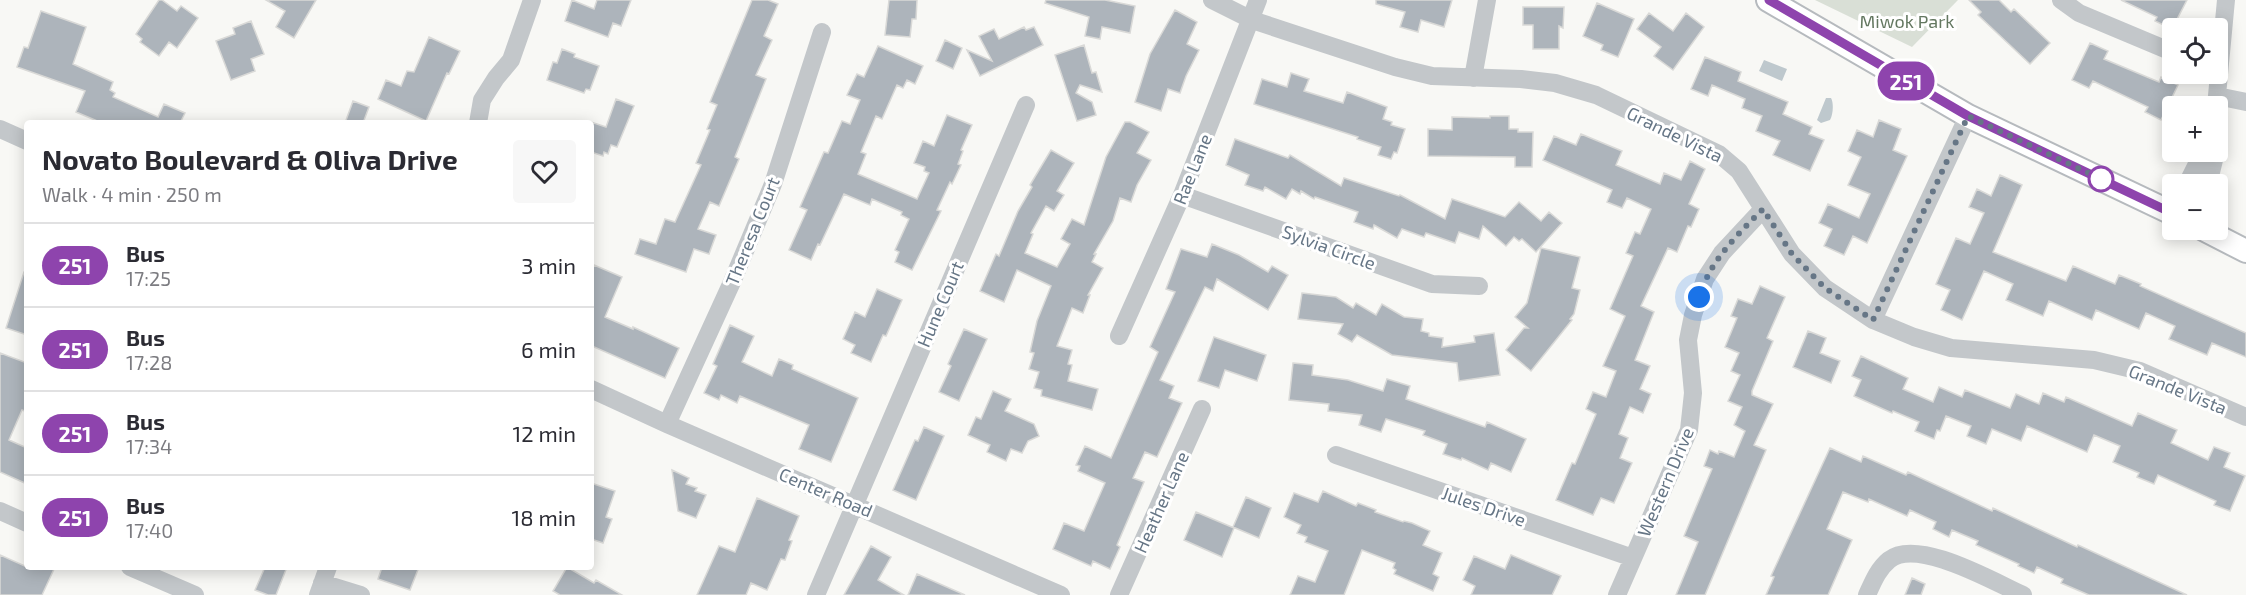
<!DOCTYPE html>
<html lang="en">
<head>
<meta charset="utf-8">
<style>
	:root { --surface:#fff; --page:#f7f7f7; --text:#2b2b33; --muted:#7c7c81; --line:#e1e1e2 }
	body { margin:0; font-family:"Exo 2",sans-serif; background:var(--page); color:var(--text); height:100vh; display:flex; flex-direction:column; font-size:22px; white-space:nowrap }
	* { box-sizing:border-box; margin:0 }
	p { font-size:20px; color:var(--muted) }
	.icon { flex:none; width:33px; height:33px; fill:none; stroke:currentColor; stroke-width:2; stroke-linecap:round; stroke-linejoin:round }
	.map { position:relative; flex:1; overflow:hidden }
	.details { position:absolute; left:24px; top:120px; width:570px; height:450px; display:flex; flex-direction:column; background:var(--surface); border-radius:6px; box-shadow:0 3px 15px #0003 }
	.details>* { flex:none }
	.badge { padding:0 12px; border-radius:20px; font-size:21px; line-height:39px }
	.controls { position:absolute; left:2162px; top:18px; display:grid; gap:12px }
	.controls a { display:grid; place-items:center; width:66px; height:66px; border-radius:6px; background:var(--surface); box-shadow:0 3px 15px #0003; font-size:30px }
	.you { position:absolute; width:30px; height:30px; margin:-15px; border:4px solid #fff; border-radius:50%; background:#1a73e8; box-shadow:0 0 0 9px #1a73e833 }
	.map>.badge { position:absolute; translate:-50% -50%; box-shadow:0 0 0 3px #fff }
	.round { display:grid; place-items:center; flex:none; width:63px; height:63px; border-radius:6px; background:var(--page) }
	.head { display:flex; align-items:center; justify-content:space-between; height:102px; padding:0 18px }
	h1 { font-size:28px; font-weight:700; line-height:45px }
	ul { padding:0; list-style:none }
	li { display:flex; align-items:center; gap:18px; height:84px; padding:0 18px; border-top:2px solid var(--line) }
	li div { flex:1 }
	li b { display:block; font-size:22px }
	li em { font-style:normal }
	li .badge { min-width:66px; font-weight:700; text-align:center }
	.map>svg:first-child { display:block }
</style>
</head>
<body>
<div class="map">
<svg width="2246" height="595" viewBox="0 0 2246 595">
	<rect width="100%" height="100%" fill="#f8f8f5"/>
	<path fill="#d9dfd6" d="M1815 0H1958L1912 47Z"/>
	<path fill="#bec8cd" d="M1764 60 1787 69 1782 81 1759 71Z
		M1826 98H1831C1834 103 1833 115 1830 120L1821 123 1817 120Z"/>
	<path fill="#adb4bb" stroke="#d9d9d7" stroke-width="1.5" d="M159 0H162L177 11 181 6 198 18 177 48 169 42 159 56 140 42 142 39 136 34Z
		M266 0H316L294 38 276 27 285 11Z
		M572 0 594 9 597 0H631L621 26 613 23 608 37 565 21Z
		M752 0H768L778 4 764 36 772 40 756 75 766 79 735 157 739 159 719 206 710 202 698 229 716 235 709 254 694 249 686 272 635 254 640 239 656 244 665 219 675 222 701 165 696 163 710 130 707 129 717 105 710 102Z
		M889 0H917L916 19H912L910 37 885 35Z
		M1046 0H1105L1135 6 1130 33 1102 27 1100 39 1085 36 1089 17 1045 3Z
		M1376 0H1452L1444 27 1421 20 1418 32 1400 27 1405 12 1376 4Z
		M1969 0H1999L2011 12 2014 9 2050 43 2030 64 1978 15 1981 12Z
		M2121 0H2187L2172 29 2155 21 2157 17Z
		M1597 3 1634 19 1618 57 1601 50 1603 45 1583 36Z
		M1523 7H1564L1563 28 1559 26V49H1533V25H1523Z
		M1175 10 1197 22 1187 44 1199 50 1186 76 1180 93 1168 89 1161 111 1135 102 1150 54Z
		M41 11 86 27 73 64 113 82 110 90 115 93 113 97 158 117 164 104 185 113 180 123H102L76 112 85 91 17 67 24 47 28 48Z
		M1649 13 1673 31 1686 13 1704 27 1673 70 1654 56 1661 47 1637 29Z
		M251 21 264 54 251 59 255 71 231 80 216 41 235 34 233 28Z
		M1024 27 1026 30 1034 27 1043 45 980 76 967 50 992 61 979 36 994 29 999 39Z
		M429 37 460 51 449 74 447 73 426 121 378 99 386 80 401 86 407 71 414 72Z
		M945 40 962 48 953 69 936 61Z
		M2090 43 2108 51 2104 59 2159 82 2161 77 2178 85 2161 120 2145 112 2148 107 2093 81 2089 88 2072 80Z
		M1084 45 1092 73 1096 72 1102 92 1080 85 1076 93 1092 102 1096 115 1077 121 1055 55Z
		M878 46 923 66 915 84 907 80 903 88 897 85 882 119 876 116 861 152 866 154 858 174 917 199 929 173 924 171 925 167 914 163 923 141 934 146 947 115 972 125 961 150 963 151 958 164 961 165 952 184 950 182 937 210 941 211 912 270 895 262 899 252 895 250 909 219 901 215 902 212 872 199 870 205 844 194 820 245 818 244 811 260 789 250 807 210 800 207 824 152 828 153 842 121 850 124 860 100 847 95 857 74 864 77Z
		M562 49 575 54 574 57 599 66 590 90 586 89 584 93 547 80 553 62 557 63Z
		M1705 57 1741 72 1738 81 1788 102 1783 114 1812 127 1809 134 1824 140 1810 171 1773 155 1780 141 1756 131 1762 116 1742 108 1745 99 1712 85 1708 96 1691 89Z
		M1291 73 1309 79 1304 91 1343 103 1347 92 1387 107 1383 119 1392 122 1391 125 1405 129 1397 153 1394 152 1391 159 1378 155 1381 147 1357 139 1358 137 1254 104 1262 79 1287 87Z
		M616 99 634 106 617 147 611 145 608 154 604 152 603 156 591 152V122L606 127Z
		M353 101 369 107 363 123H345Z
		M1490 116H1509V129H1518V132H1533L1532 167H1515V157L1428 156V129L1452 130V117L1490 118Z
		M1879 120 1901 129 1893 150 1907 156 1867 243 1853 236 1844 255 1824 246 1832 229 1819 223 1828 204 1859 218 1870 194 1848 185 1861 157 1848 151 1857 130 1873 137Z
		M1125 122H1130L1149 132 1137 153 1151 160 1137 185 1131 202 1120 198 1113 221 1094 254H1096L1092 262 1103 268 1088 295H1090L1083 313 1072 308 1057 346 1072 350 1068 364 1072 365 1068 381 1098 389 1092 410 1041 396 1042 390 1034 388 1039 372 1029 369 1034 353 1030 352 1037 321 1051 286 1017 270 1004 302 980 291 996 254 999 256 1018 211 1032 187 1030 185 1051 150 1074 163 1057 191 1064 195 1054 211 1046 206 1031 233 1033 234 1025 253 1057 267 1070 244 1061 239 1072 219 1084 225 1106 157Z
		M1581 134 1622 151 1616 165 1660 184 1664 173 1681 180 1690 161 1705 169 1689 204 1699 209 1691 227 1688 226 1677 252 1668 248 1641 306 1654 312 1635 360 1650 366 1640 389 1651 394 1643 413 1630 407 1619 434 1628 438 1620 458 1632 463 1614 503 1601 498 1593 515 1556 500 1572 463 1575 464 1596 414 1586 409 1593 392 1606 397 1616 371 1603 366 1625 316 1610 309 1633 256 1626 253 1635 232 1640 234 1651 209 1627 198 1622 208 1607 202 1612 190 1543 160 1554 136 1576 145Z
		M1235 139 1288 158 1290 155 1341 186 1344 178 1399 196 1400 195 1445 219 1452 199 1505 217 1519 202 1541 221 1549 212 1562 223 1536 252 1522 239 1519 241 1514 237 1506 246 1483 226 1479 239 1459 232 1455 243 1426 233 1424 237 1402 229 1397 238 1374 225 1373 229 1354 222 1358 212 1315 197 1314 199 1301 191 1300 194 1292 189 1286 199 1265 187 1263 191 1245 185 1249 175 1226 165Z
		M2000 175 2022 185 1993 252 2066 281 2073 266 2115 284 2119 275 2141 284 2140 286 2246 333V357L2212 343 2207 355 2169 339 2175 326 2146 313 2139 329 2096 310 2092 320 2049 301 2043 316 2006 300 2013 284 1984 271 1962 320 1941 310 1950 290 1936 284 1956 238 1970 244 1984 213 1969 207 1977 189 1991 196Z
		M1212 244 1239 255 1268 272 1272 266 1288 275 1268 310 1217 279 1213 291 1205 287 1160 380 1174 386 1169 398 1182 403 1157 457 1145 452 1133 478 1144 482 1117 545 1120 547 1110 569 1093 561 1091 566 1053 549 1064 523 1084 531 1105 483 1078 471 1080 466 1076 465 1085 446 1111 458 1158 352 1150 347 1175 292 1166 289 1181 249 1207 257Z
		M1541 248 1580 257 1572 288 1580 290 1574 314 1570 319 1572 320 1531 371 1506 350 1524 328H1528L1515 317 1527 303Z
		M594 265 622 277 605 317 633 329V327L679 348 665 378 592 346 591 349V272Z
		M24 272H27V335L6 328Z
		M1760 286 1785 297 1767 338 1773 341 1752 391V395L1773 404 1754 445 1766 450 1705 595H1676L1698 542 1684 536 1712 469 1704 466 1710 450 1718 454 1719 451 1734 457 1745 431 1734 425 1742 407 1728 401 1740 375 1731 371 1739 353 1725 347 1737 318 1731 316 1738 299 1752 304Z
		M877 289 902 300 886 336 883 335 871 362 851 353 855 345 843 339 855 312 865 317Z
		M1302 293 1336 297 1353 308 1356 303 1376 315 1382 304 1404 317 1423 319 1421 331 1429 333V336L1443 338 1442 347 1475 342 1474 336 1494 333 1500 375 1459 381 1457 363 1392 355 1357 335 1352 342 1338 334 1343 324 1298 319Z
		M730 325 754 336 742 362 772 376 779 359 793 365 792 369 858 398 831 462 799 449 809 425 740 396 737 403 721 395 719 400 704 393 717 366 713 364Z
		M964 329 987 339 959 401 939 392 951 366 948 364Z
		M1808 331 1826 338 1820 353 1840 361 1831 383 1793 367Z
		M1214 337 1266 355 1257 381 1225 370 1219 388 1198 381Z
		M0 353 27 363V412L22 410 9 440 27 448V484L0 472Z
		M1861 356 1908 378 1903 389 1933 402 1939 387 1962 397 1965 390 2010 408 2016 394 2039 404 2043 393 2064 402 2066 397 2132 426 2138 413 2177 430 2171 443 2208 460 2214 447 2230 453 2224 467 2245 476 2230 511 2214 505 2216 501 2158 475 2154 484 2137 477 2139 473 2113 462 2120 446 2094 435 2087 452 2027 426 2021 441 1992 429 1986 444 1967 436 1971 426 1946 416 1940 431 1937 430 1934 439 1915 431 1919 422 1893 411 1892 413 1854 396 1861 380 1852 376Z
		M1293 363 1313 365 1312 375 1348 380 1383 391 1387 379 1410 386 1406 399 1485 427 1487 422 1526 439 1511 472 1491 463 1488 470 1462 458 1461 460 1443 454 1447 444 1423 435 1425 431 1386 419 1381 432 1359 425 1362 415 1328 411 1329 404 1289 400Z
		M993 391 1011 399 1005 411 1034 424 1039 436 1028 441 1022 453 1011 449 1006 461 987 452 990 445 968 435 976 417 981 419Z
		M924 427 944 436 916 500 893 490 915 440 918 441Z
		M1830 448 1861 462 1863 456 1906 475 1908 472 1992 511 1993 508 2077 547 2078 545 2187 595H2089L2061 583 2063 579 2037 567 2034 573 2018 566 2019 564 1976 545 1978 541 1952 530 1949 537 1933 529 1936 522 1910 510 1907 516 1869 499 1868 502 1843 492 1827 529 1852 540 1828 595H1766L1774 577 1771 576Z
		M672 470 689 478 686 484 697 488 695 491 706 495 696 518 678 511Z
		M591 483 615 491 606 517 612 519 603 543 591 539Z
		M1323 491 1356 506 1358 503 1376 510 1375 512 1403 522 1404 521 1412 523 1430 531 1423 545 1442 553 1433 574 1439 577 1433 591 1394 574 1396 570 1393 568 1395 563 1362 550 1344 595H1290L1298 576 1315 582 1328 551 1305 542 1307 537 1297 533 1301 525 1284 517 1294 493 1318 502Z
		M1246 497 1271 508 1259 538 1233 527Z
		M757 498 799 516 789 540 792 541 785 560 781 559 767 590 751 583 746 595H697L719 546 735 552Z
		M1196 512 1234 528 1222 557 1184 540Z
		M871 546 891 557 878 580 904 595H844Z
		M0 555 27 567H55L42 595H0Z
		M1511 555 1561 576 1552 595H1471L1475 586 1463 580 1474 556 1505 569Z
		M265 567H287L276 595H268L255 590Z
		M382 567H419L410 590 378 579Z
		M567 567 594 583 596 580 622 595H560L553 591Z
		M917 574 965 595H908Z
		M1912 578 1925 584 1921 595H1905Z"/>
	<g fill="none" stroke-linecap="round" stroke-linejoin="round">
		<g stroke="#b6babe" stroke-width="26">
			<path id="major" d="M1768 0 1968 116 2172 213
				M2205 230 2246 251"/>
		</g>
		<path stroke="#c3c7ca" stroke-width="18" d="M1212 0 1252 20 1395 67 1432 76 1521 79 1555 83 1596 95 1719 154 1739 171 1792 254 1825 288 1873 320 1914 337 1951 348 2094 360 2140 371 2246 417
			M2061 0 2079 13 2172 52
			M1473 78 1487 0
			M2217 96 2246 102
			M2216 106 2226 0
			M478 123 482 100 496 78 511 60 532 0
			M0 129 27 141
			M2187 184 2203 152
			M2208 184 2216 152
			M1182 195 1432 284 1479 286
			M1873 320 1968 116
			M1119 336 1182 195 1258 0
			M591 389 667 424 1061 595
			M667 424 732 282 773 184 822 32
			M1336 455 1633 558
			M0 511 27 523
			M130 567 195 595
			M322 583 361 595
			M318 595 328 567
			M816 595 1026 105
			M1119 595 1202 409
			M1617 595 1689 430 1693 393 1688 340 1693 315 1705 279 1722 253 1763 209
			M1867 595C1873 582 1878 569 1889 560 1917 537 1994 582 2023 595"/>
		<use href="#major" stroke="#fff" stroke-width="22"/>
	</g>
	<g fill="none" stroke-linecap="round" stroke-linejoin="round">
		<g stroke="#fff" stroke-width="14">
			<path id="line" d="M1769 0 1968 116 2172 213"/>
		</g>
		<use href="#line" stroke="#8e44ad" stroke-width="9"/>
		<path stroke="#667686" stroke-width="6" stroke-dasharray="0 10.8" d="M1699 297C1710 261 1737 235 1763 209L1792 254 1825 288 1873 320 1968 116 2101 179"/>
	</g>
	<circle fill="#fff" stroke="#8e44ad" stroke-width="3" cx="2101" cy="179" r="12"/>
	<g text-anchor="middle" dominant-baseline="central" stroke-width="6" stroke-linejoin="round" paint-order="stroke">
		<g font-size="18" fill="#647861" stroke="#fff">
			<text x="1907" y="21">Miwok Park</text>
		</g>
		<g font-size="18" fill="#667686" stroke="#fff">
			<text transform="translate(1675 134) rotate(26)">Grande Vista</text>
			<text transform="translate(1192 169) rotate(-68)">Rae Lane</text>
			<text transform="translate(752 231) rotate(-68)">Theresa Court</text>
			<text transform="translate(1329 247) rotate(20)">Sylvia Circle</text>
			<text transform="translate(940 304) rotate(-67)">Hune Court</text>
			<text transform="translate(2178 389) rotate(22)">Grande Vista</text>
			<text transform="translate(1665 482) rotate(-67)">Western Drive</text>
			<text transform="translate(826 492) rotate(23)">Center Road</text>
			<text transform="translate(1161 502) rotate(-66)">Heather Lane</text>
			<text transform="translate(1484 506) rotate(19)">Jules Drive</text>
		</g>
	</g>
</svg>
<div class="controls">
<a><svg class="icon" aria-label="locate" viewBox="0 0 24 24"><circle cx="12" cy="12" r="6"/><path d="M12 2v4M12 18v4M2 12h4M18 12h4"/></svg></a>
<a>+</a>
<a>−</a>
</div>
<div class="you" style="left:1699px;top:297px"></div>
<b class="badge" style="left:1906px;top:81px;background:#8e44ad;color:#fff">251</b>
<section class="details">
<div class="head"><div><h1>Novato Boulevard &amp; Oliva Drive</h1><p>Walk · 4 min · 250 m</p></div><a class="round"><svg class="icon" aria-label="heart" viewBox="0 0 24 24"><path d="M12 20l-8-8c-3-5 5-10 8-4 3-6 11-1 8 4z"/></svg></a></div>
<ul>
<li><span class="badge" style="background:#8e44ad;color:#fff">251</span><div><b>Bus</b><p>17:25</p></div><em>3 min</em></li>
<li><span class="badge" style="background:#8e44ad;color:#fff">251</span><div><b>Bus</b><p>17:28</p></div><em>6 min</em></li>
<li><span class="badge" style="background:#8e44ad;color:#fff">251</span><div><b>Bus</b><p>17:34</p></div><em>12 min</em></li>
<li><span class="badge" style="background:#8e44ad;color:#fff">251</span><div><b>Bus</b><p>17:40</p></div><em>18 min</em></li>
</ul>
</section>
</div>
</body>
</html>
